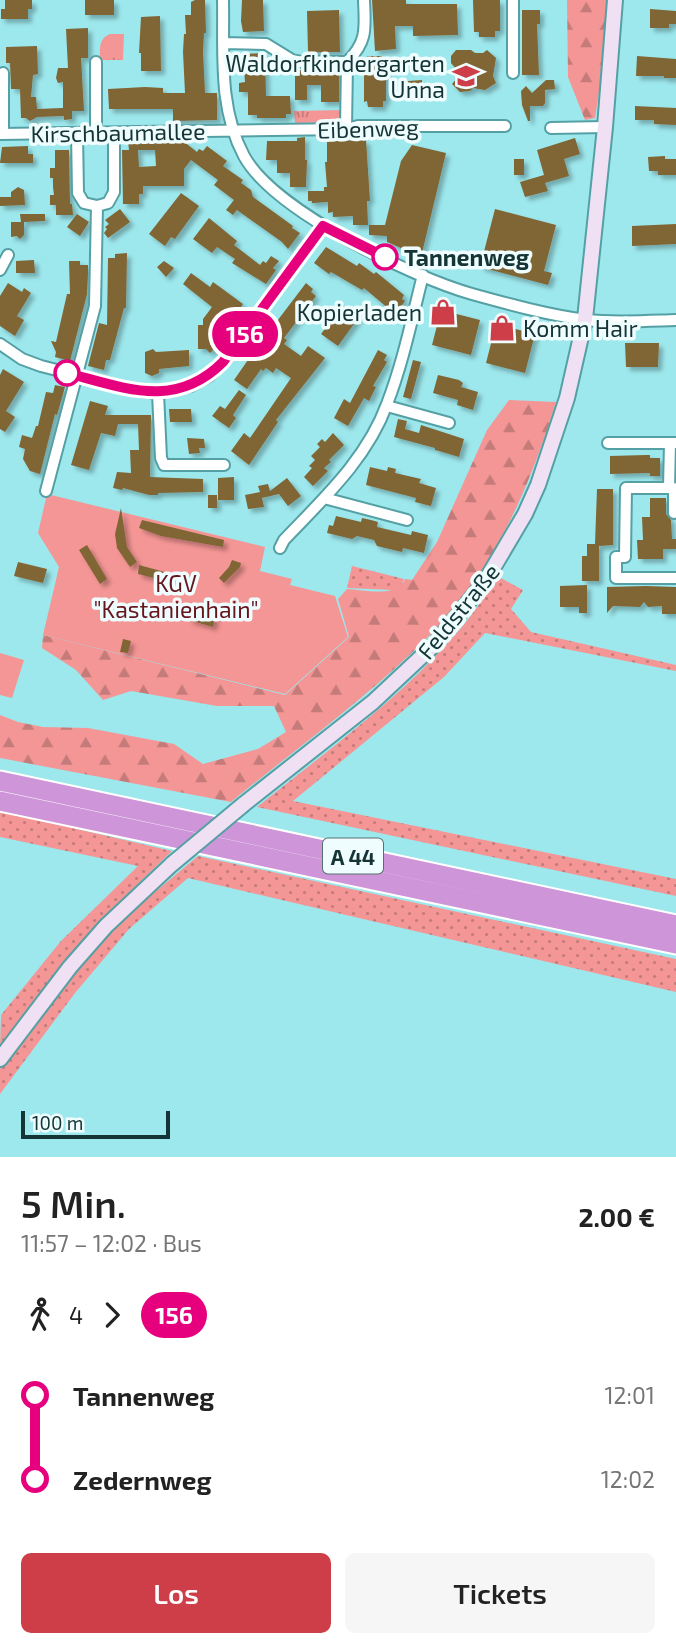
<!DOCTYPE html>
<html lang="de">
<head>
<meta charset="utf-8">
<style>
	:root { --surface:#fff; --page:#f6f6f6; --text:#222; --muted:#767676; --accent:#ce3e49 }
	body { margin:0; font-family:"Exo 2",sans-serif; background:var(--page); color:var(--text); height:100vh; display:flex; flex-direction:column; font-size:26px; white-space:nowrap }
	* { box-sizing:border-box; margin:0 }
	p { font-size:23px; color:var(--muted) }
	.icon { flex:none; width:38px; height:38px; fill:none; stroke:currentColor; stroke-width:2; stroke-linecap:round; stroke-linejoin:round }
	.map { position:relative; height:1157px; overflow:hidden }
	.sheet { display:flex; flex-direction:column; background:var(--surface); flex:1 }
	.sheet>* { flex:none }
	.badge { padding:0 14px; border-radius:23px; font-size:24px; line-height:46px }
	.scale { position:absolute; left:21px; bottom:18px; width:149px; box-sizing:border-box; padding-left:7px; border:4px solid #153436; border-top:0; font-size:19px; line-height:24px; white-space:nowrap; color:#153436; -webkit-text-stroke:5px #effdfe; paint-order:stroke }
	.map>.badge { position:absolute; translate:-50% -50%; box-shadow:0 0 0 4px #fff }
	.legs { display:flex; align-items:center; gap:10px; height:77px; padding:0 21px; font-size:23px }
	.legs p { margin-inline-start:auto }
	.headline { display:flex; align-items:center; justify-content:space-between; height:119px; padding:0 21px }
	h1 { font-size:38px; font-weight:600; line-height:52px }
	.primary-button { display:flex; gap:14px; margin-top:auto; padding:14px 21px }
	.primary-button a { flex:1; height:80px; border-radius:10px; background:var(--accent); color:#fff; font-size:28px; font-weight:600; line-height:80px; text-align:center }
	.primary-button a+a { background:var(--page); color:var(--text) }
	ul { padding:0 21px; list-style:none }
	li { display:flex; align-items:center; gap:24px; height:84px; font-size:26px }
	li i { display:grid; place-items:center; width:10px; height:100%; margin:0 9px; background:currentColor }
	li i::after { content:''; width:18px; height:18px; margin:-9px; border:5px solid; border-radius:50%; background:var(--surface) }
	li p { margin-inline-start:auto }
	li:first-child i { background:linear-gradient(#0000 50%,currentColor 0) }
	li:last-child i { background:linear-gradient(currentColor 50%,#0000 0) }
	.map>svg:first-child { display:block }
</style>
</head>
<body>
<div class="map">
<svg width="676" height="1157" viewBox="0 0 676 1157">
	<defs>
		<pattern id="grass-dots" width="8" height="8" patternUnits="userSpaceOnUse" patternTransform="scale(1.75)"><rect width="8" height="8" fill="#f49695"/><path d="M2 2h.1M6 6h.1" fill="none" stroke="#c47b7a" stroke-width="1.8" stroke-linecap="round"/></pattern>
		<pattern id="forest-firs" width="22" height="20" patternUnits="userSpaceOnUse" patternTransform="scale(1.75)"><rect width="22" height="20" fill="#f49695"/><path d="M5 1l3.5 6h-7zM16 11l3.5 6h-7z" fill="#c47b7a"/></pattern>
		<pattern id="park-tufts" width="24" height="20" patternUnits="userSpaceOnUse" patternTransform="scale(1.75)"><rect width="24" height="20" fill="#f49695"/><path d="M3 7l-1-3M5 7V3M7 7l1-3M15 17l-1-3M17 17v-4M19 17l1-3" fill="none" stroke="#c47b7a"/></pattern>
		<filter id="shadow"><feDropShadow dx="4" dy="4" stdDeviation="2" flood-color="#0004"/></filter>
	</defs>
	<rect width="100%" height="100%" fill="#9de8ed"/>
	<path fill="url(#grass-dots)" d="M352 566 404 579 401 586 393 590 347 588Z
		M499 577 523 590 511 609 531 632 676 665V671L485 633 444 677 293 801 676 879V896L257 807C324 753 396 702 453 637 470 619 484 597 499 577Z
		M0 811 172 851 115 906 68 959 0 1047 1 1015 61 941 138 866 0 837Z
		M198 856 676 959V992L188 878 129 929 75 993 0 1094V1069L11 1050 72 972 124 918Z"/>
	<path fill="url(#forest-firs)" d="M567 0H607L602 72 595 118 585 120 568 77Z
		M509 400 556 402C531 485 493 572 431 634 370 696 298 747 231 802L0 758V715L18 722 43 727 88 728 174 744 203 764 258 749 286 732 274 706H217L131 691 103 700 76 670 42 648 43 635 285 695 349 637 338 599 347 589C365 590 397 598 405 579L412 580 437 542 487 430Z"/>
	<path fill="url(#park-tufts)" d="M110 34H124L123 60H100C100 49 98 39 110 34Z
		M343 110V122L295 123 294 111Z"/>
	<path fill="#f49695" d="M47 494 265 547 260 571 292 579 290 585 335 596 348 637 285 694 43 635 59 567 38 533Z
		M0 653 24 660 12 698 0 695Z"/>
	<path fill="#806535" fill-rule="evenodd" filter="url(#shadow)" d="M5 0H32V9H28V19H1V9H5Z
		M85 0H114V15H85Z
		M195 0H205L206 33H204L203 52 205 93H217V120L173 121V109H109L108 89 145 87 163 88V93H185L183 52 184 34H186L185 15H191V2Z
		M242 0H263L264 31 243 32 241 21Z
		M372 0H406V4H457L458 35 413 36V26H395L396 49 375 51Z
		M473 0H500V31H495V37H479V32H474Z
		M650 9 676 11V24H669V28H650Z
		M339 10 340 52H308L307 11Z
		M522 10H540V24H537L539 75H522Z
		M160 16 161 71H141V53H139L141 17Z
		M88 28V58H81L84 111H72V119L64 120V116L37 117 30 121 26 118H21L20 89H11L10 63H6V47L37 46 38 74 33 75 31 97H36L37 109 63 108V82L58 83 56 78 58 68H68L66 29Z
		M456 50H471L475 53H483L487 50 496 58 493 76 496 83 485 90 473 88 470 91 460 92 452 84 457 78V70L451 63V56Z
		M265 53 266 96H290L291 114H286V118H257V115H248V92H239V83L245 82 243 54Z
		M367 56H382V66H386V101H383V107H368L367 101 364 102V66H367Z
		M637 56 676 59V78H664V76H636Z
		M300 70H308V75H326V70H339V102H321V85H307V100H295V76H300Z
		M422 80V91H408V81Z
		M546 80H554L555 89 545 90V103L543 106H530V121H528L522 105 521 91 526 86 532 93Z
		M635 106 676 108V125L654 124V120H635Z
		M305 137V160H307L306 187H290V173H277V160H266L267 141H297V138Z
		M575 138 580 154 564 159 569 176 545 183 548 191 525 197 520 182 544 175 537 150Z
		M140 140V142L183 141 197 152 199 149 203 151 207 146 227 161 223 166 243 180 241 183 251 190 253 197 293 226 292 228 300 233 288 249 282 242 237 210 233 215 226 210 234 200 214 185 218 180 191 160 184 169V186H143V194H139V204H123L122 150H129L128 141ZM138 150H155L156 166 139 167Z
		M366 140 370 201H367L368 225H353V216L333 217V212L328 213V202L312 203V201H308V191H324V187H327L325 162H327V141Z
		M412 145 446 153 422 253 408 251 387 242V236L369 235V225H385L401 161Z
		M28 146V154H33V163H0L2 147Z
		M55 150H69L70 204H72L73 215H56V205H50V195H54L53 187V178H50V168H55Z
		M665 156V159H676V175H658V171H649L648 157Z
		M514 159H524V175H514Z
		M18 187 24 190 25 205 0 206V197H11V192Z
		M181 193 199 206 175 239 171 237 165 246 149 234Z
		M120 209 130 222 108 238 104 233 107 229 105 227 109 224 105 220Z
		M495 209 556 225 544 271 552 273 548 285 480 267Z
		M20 214H45V221L24 222V235L20 239 17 236 11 237V222H21Z
		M77 214 89 222 80 236 67 227Z
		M209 218 237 241 234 245 260 265 263 261 266 263 271 256 279 261 273 268 276 270 266 284 232 263 235 259 217 247 212 253 193 239Z
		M676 224V244L632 246V226Z
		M326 247 357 266 359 263 374 274 376 272 404 295 402 299 405 301 395 314 364 288 362 290 331 272 329 274 314 263Z
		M127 253 126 308H124L110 360H106L104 370 88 366 99 323 107 325 108 258H115V254Z
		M34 260 35 273H16V261Z
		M69 261H80V265H88V273L87 294 70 361 55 357 56 352 51 341 56 342 67 294H70Z
		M164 261 174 268 166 277 157 267Z
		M191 273 210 287 213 282 243 304 236 314 231 310 213 329 221 337V348L214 349 210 353 206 349H198V325H203V319L212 307 183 284Z
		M8 283 22 292 24 288 31 293 17 316 24 320 15 336 0 326V296Z
		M306 283 313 289 311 292 316 296 284 338 287 340 284 344 301 356 308 346 325 358 276 420 278 422 249 465 231 451 244 433 250 438 291 378 276 368 273 373 266 368 263 371 261 369 247 389 234 380 250 357 248 352 264 330 268 333Z
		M343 305 359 317 338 346 321 334Z
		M441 310 480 320 471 355 432 345Z
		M496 324 535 334 525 373 486 363Z
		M625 343H659L658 367H626Z
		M153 349 156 352 189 350V366L159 369V373L152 376 145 373V352Z
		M378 350 387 355 384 360 387 362 373 386 376 387 369 401 364 398 348 426 334 418 344 399 350 403Z
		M413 360 421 362 411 399 403 397Z
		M3 369 24 382 6 411 15 417 5 432 0 429V375Z
		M438 375 459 380 463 383 461 387 478 392 473 410 457 405 458 400 433 393Z
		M55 385 65 387 57 415 55 414 40 474 30 471 23 459 25 449 19 447 22 435 32 438 36 426H38L46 392 53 393Z
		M239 390 246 395 233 415 236 418 229 428 212 416 220 406 225 409Z
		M90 401 108 406 105 415H151L150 477 203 479V492L158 493V495H149L123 488 122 490 113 488 117 472 131 473 130 450H139L138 424H118L115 436 101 433 89 470 71 465Z
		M169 409H191L192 422H170Z
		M398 419 407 421 405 429 419 433 421 425 464 439 459 457 439 451 435 450V448L394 437Z
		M333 433 344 445 329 460 331 462 324 468 328 471 313 486 304 477 312 468 309 466 315 460 311 456 320 447 317 444 322 439 325 442Z
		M187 438 204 439 205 448H199L200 453 189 454Z
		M646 455H650V458H660V476H650V473L610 474V456Z
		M370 467 387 471 388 467 396 469 395 473 421 479 419 483 436 488 431 506 415 502 416 498 366 485Z
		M234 477V500H218V478Z
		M287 478 301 496 288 506 279 494 262 498 264 507 248 509 245 495 260 492 258 486 268 484 270 491Z
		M597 489H613V545L599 546V581H582V556H587V544H595Z
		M208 495H217V508H208Z
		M650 498H666V514L671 520 672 539H676V549H663V559H638L637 540H643L642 517H650Z
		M121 508 127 547 137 562 130 567 117 548 115 534Z
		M336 516 361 522 362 518 371 520 378 522 377 527 411 535 412 531 428 535 424 553 403 548 402 552 377 546 374 540 357 536 352 539 327 533 329 525 333 526Z
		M142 520 224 540 223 547 161 536 139 528Z
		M87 545 107 579 100 584 79 550Z
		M232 560 241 563 240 567 224 583 219 578 229 567Z
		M18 562 47 569 43 583 14 576Z
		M139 565 179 576 178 583 162 580V582L154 580V578L138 574Z
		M587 585V613H579V607H560V586Z
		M646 586 676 587V614H662V606L648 607 644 602 640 607 613 606 607 613V587Z
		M191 611 215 617 213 627 189 620Z
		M123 639 131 641 128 653 120 652Z"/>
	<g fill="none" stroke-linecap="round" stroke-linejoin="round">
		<g stroke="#55a0a4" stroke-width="14">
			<path id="street" d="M223 0C224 52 218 108 244 156 274 211 412 277 472 294 508 304 548 315 586 320 616 323 646 321 676 320
				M224 43 266 44 292 60 302 62H347
				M96 62V133
				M3 73V134
				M513 73V0
				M551 128 605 127
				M346 129 347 62C368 41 365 28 364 0
				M77 133 78 193 84 203 97 206 108 203 114 192V133
				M0 134 346 129 358 126H505
				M0 270 8 255
				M0 344 22 359 41 366 139 391 158 393 191 386 209 376 224 362 323 226
				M158 393 161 458 164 465H224
				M387 406 449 423
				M608 443H670
				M669 488 670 443H676
				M46 491 95 306 97 206
				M324 498 407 520
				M674 513V488H626L625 557H616V578H676
				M280 548 284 540C323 499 367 459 387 404 403 363 412 318 423 275"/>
		</g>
		<g stroke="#55a0a4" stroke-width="18">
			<path id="secondary" d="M244 804 373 702 435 644 486 580 525 514 538 485 567 398 585 319 605 127 615 0
				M0 1059 70 967 106 926 172 864"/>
		</g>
		<g stroke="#fff" stroke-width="23">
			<path id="highway" d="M0 781 676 925
				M0 801 676 944"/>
		</g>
		<use href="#street" stroke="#fff" stroke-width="10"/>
		<use href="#secondary" stroke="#f0e0f4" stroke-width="14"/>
		<use href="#highway" stroke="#ce96d9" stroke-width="19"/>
		<g stroke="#55a0a4" stroke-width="18" stroke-linecap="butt">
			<path id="secondary-bridge" d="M172 864 244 804"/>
		</g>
		<use href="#secondary-bridge" stroke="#f0e0f4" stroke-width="14"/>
	</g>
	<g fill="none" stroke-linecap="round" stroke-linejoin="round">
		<g stroke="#fff" stroke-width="16">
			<path id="line-1" d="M67 373C125 388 175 410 223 362L323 226 385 257"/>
		</g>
		<use href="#line-1" stroke="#e6007e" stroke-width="10"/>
	</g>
	<defs>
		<g id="school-bare" transform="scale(2.1)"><path d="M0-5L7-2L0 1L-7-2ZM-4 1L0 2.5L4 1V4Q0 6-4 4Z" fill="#ce3e49" stroke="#effdfe" stroke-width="2.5" paint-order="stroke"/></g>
		<g id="shop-bare" transform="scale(2.1)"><path d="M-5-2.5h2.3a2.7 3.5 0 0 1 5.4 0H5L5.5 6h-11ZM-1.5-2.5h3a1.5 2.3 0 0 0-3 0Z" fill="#ce3e49" stroke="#effdfe" stroke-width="2.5" paint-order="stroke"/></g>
	</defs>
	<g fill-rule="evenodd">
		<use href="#school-bare" x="466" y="76"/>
		<use href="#shop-bare" x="443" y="312"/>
		<use href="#shop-bare" x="502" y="328"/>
	</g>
	<g fill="#fff" stroke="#e6007e" stroke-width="3.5">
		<circle cx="385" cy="257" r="12"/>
		<circle cx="67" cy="373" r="12"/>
	</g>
	<g text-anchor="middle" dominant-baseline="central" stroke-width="7" stroke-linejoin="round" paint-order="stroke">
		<rect fill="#effdfe" stroke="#567072" stroke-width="2" x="323" y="838.5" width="60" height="35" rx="5"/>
		<g font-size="21" font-weight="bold" fill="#153436">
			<text x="353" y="856">A 44</text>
		</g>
		<g font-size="23" fill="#153436" stroke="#effdfe" text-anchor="end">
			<text x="445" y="63">Waldorfkindergarten<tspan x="445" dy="26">Unna</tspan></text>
			<text x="422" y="312">Kopierladen</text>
			<text x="523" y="328" text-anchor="start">Komm Hair</text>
		</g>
		<g font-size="23" fill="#153436" stroke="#effdfe">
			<text transform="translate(368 128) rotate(-2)">Eibenweg</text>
			<text transform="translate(118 132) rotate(-1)">Kirschbaumallee</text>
			<text transform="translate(458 611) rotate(-51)">Feldstraße</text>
		</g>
		<g font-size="23" font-weight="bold" fill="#153436" stroke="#effdfe" text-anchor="start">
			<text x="404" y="257">Tannenweg</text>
		</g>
		<g font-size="23" fill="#66151d" stroke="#effdfe">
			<text x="176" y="583">KGV<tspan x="176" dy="26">"Kastanienhain"</tspan></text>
		</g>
	</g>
</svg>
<div class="scale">100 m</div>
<b class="badge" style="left:245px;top:334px;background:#e6007e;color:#fff">156</b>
</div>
<section class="sheet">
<div class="headline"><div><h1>5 Min.</h1><p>11:57 – 12:02 · Bus</p></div><b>2.00 €</b></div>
<div class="legs"><svg class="icon" aria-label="walk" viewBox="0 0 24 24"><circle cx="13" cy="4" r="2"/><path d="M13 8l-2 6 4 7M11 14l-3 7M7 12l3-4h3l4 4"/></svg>4<svg class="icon" aria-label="forward" viewBox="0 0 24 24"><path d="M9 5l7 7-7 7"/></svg><b class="badge" style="background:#e6007e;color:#fff">156</b></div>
<ul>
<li><i style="color:#e6007e"></i><b>Tannenweg</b><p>12:01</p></li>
<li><i style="color:#e6007e"></i><b>Zedernweg</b><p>12:02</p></li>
</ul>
<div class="primary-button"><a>Los</a><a>Tickets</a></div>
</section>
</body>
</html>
